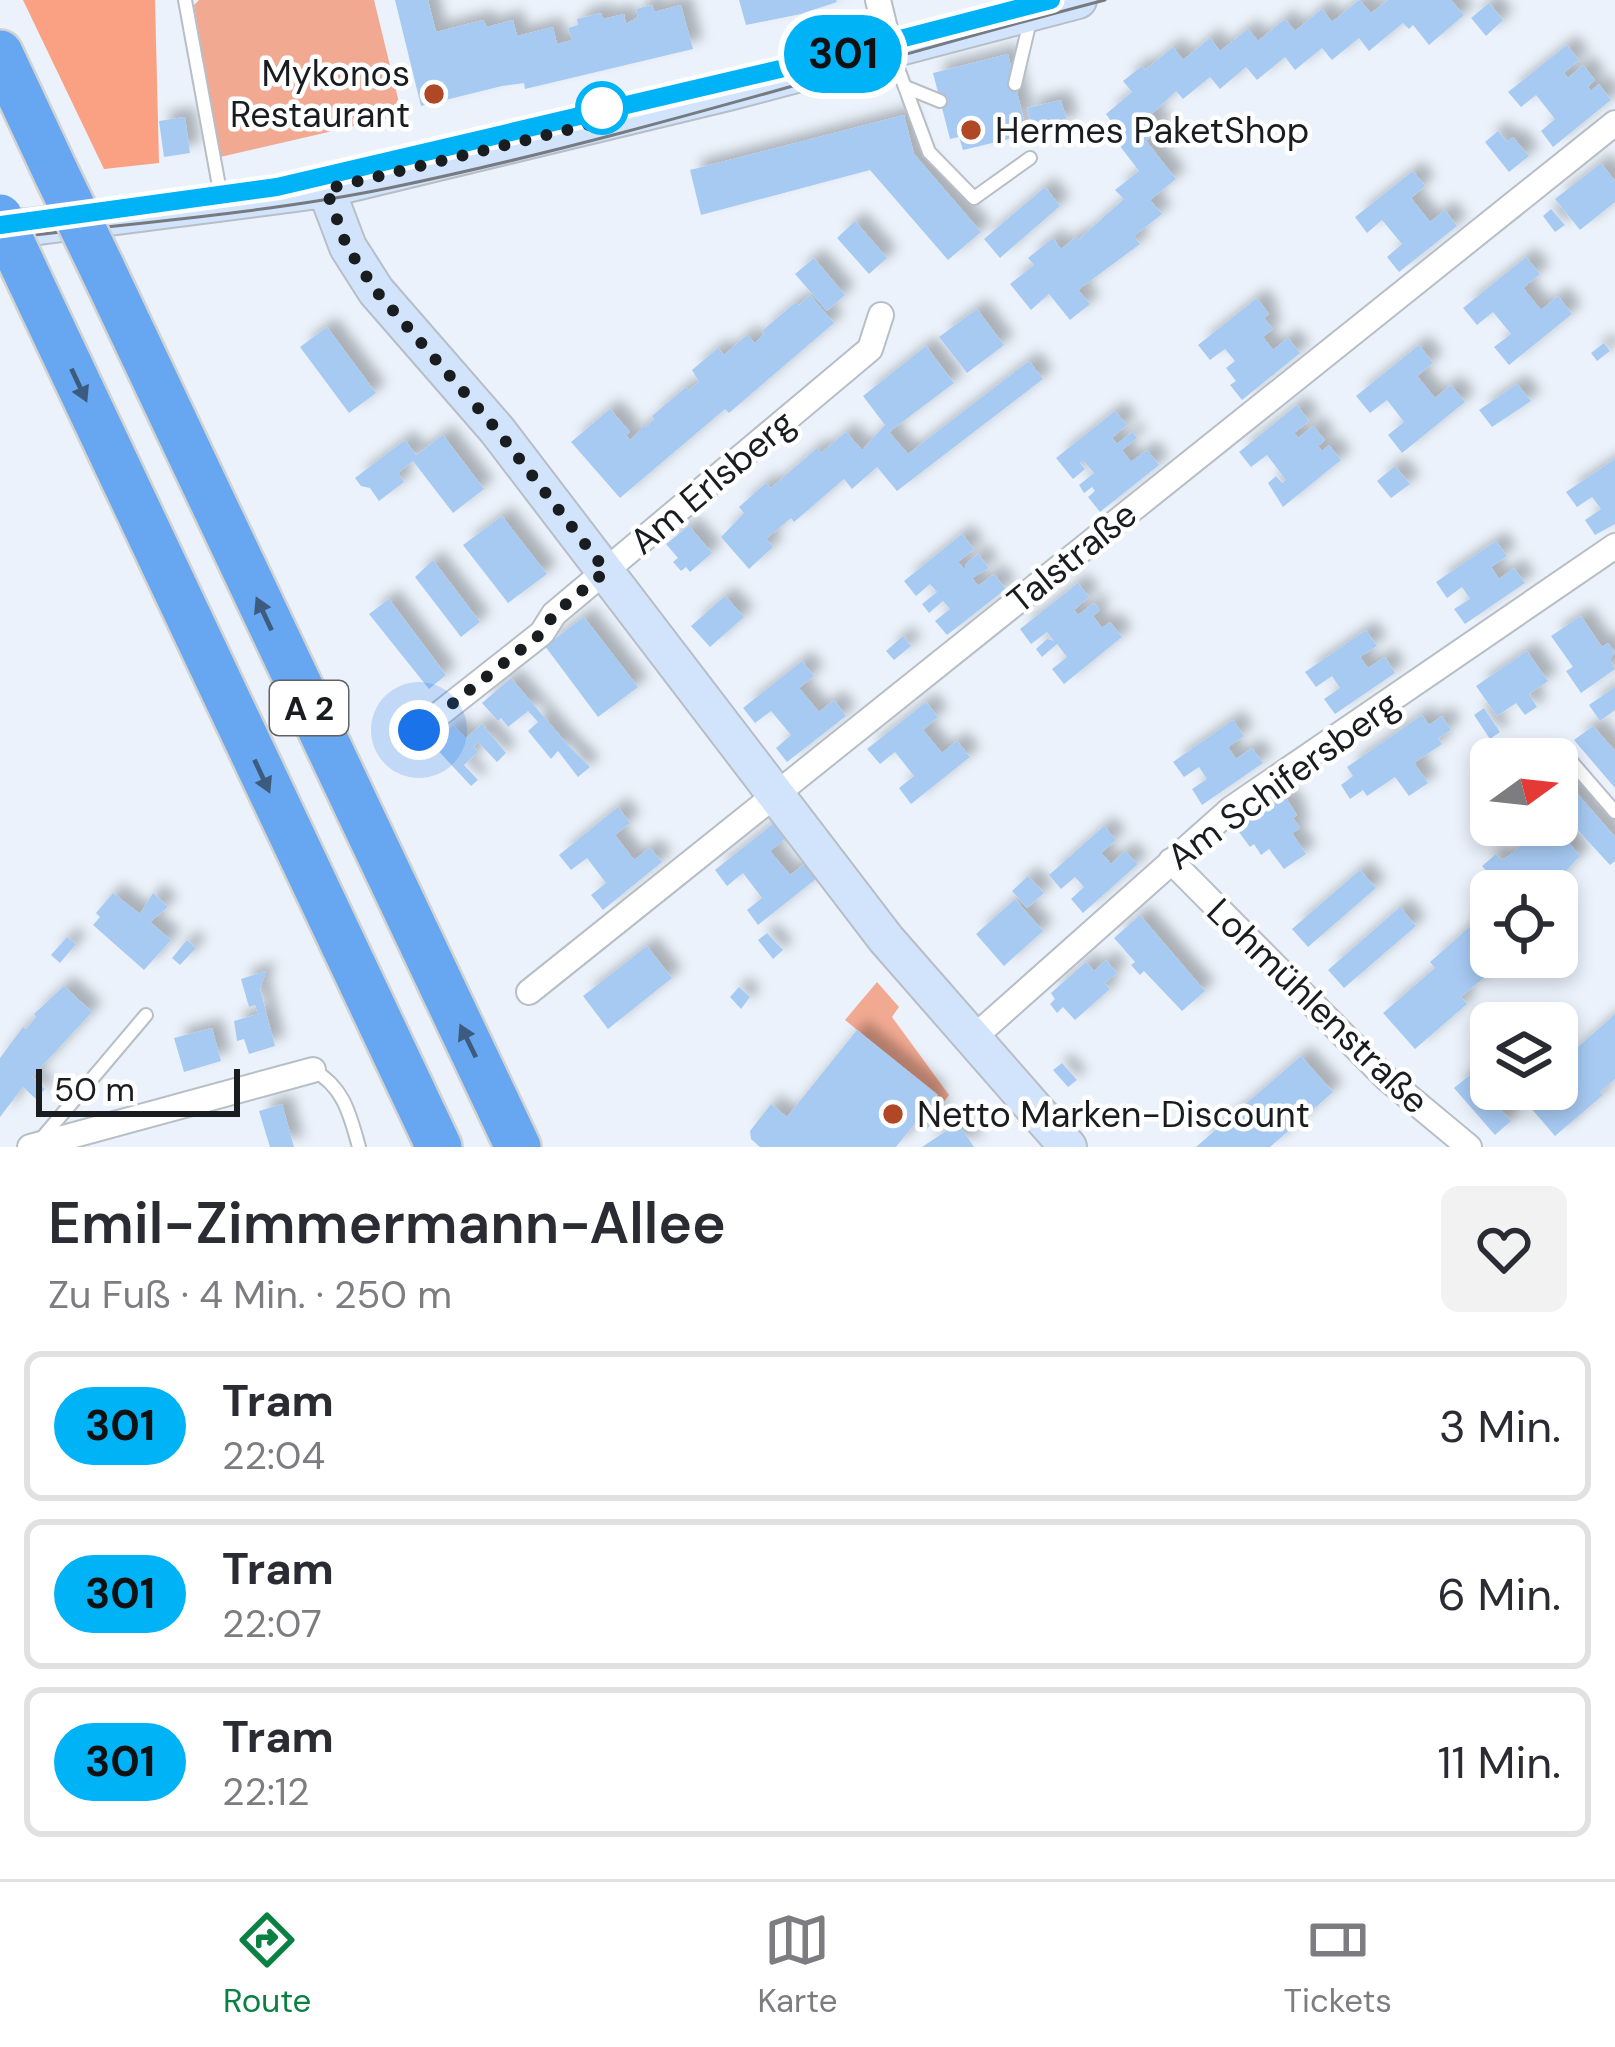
<!DOCTYPE html>
<html lang="de">
<head>
<meta charset="utf-8">
<style>
	:root { --surface:#fff; --page:#f2f2f3; --text:#2b2b33; --muted:#7c7c81; --line:#e1e1e2; --accent:#0b8043 }
	body { margin:0; font-family:"DM Sans",sans-serif; background:var(--page); color:var(--text); height:100vh; display:flex; flex-direction:column; font-size:45px; white-space:nowrap }
	* { box-sizing:border-box; margin:0 }
	p { font-size:39px; color:var(--muted) }
	.icon { flex:none; width:66px; height:66px; fill:none; stroke:currentColor; stroke-width:2; stroke-linecap:round; stroke-linejoin:round }
	.map { position:relative; height:1147px; overflow:hidden }
	.drawer { display:flex; flex-direction:column; background:var(--surface); flex:1 }
	.drawer>* { flex:none }
	.badge { padding:0 24px; border-radius:39px; font-size:42px; line-height:78px }
	.needle { width:78px; rotate:75deg }
	.fabs { position:absolute; left:1470px; top:738px; display:grid; gap:24px }
	.fabs a { display:grid; place-items:center; width:108px; height:108px; border-radius:18px; background:var(--surface); box-shadow:0 6px 18px #0003; font-size:60px }
	.scale { position:absolute; left:36px; bottom:30px; width:204px; box-sizing:border-box; padding-left:12px; border:6px solid #1a1d20; border-top:0; font-size:33px; line-height:42px; white-space:nowrap; color:#1a1d20; -webkit-text-stroke:9px #fff; paint-order:stroke }
	.you { position:absolute; width:60px; height:60px; margin:-30px; border:9px solid #fff; border-radius:50%; background:#1a73e8; box-shadow:0 0 0 18px #1a73e833 }
	.map>.badge { position:absolute; translate:-50% -50%; box-shadow:0 0 0 6px #fff }
	.round { display:grid; place-items:center; flex:none; width:126px; height:126px; border-radius:18px; background:var(--page) }
	.headline { display:flex; align-items:center; justify-content:space-between; height:204px; padding:0 48px }
	h1 { font-size:57px; font-weight:600; line-height:90px }
	ul { padding:0; list-style:none }
	li { display:flex; align-items:center; gap:36px; height:150px; margin:0 24px 18px; padding:0 24px; border:6px solid var(--line); border-radius:18px }
	li div { flex:1 }
	li b { display:block; font-size:45px }
	li em { font-style:normal }
	li .badge { min-width:132px; font-weight:700; text-align:center }
	.menu { display:flex; justify-content:space-around; align-items:center; height:168px; border-top:3px solid var(--line); background:var(--surface); font-size:33px; color:var(--muted) }
	.menu a { display:grid; justify-items:center; gap:6px }
	.menu .on { color:var(--accent) }
	.map>svg:first-child { display:block }
</style>
</head>
<body>
<div class="map">
<svg width="1615" height="1147" viewBox="0 0 1615 1147">
	<defs>
		<filter id="shadow"><feDropShadow dx="10" dy="-10" stdDeviation="6" flood-color="#0004"/></filter>
	</defs>
	<rect width="100%" height="100%" fill="#ebf2fb"/>
	<path fill="#f2a992" d="M199 0H374L402 115 220 157 194 5Z
		M877 982 899 1007 892 1017 949 1095 939 1108 932 1102 937 1095 845 1020Z"/>
	<path fill="#faa083" d="M23 0H155L159 163 104 169Z"/>
	<path fill="#a7caf3" filter="url(#shadow)" d="M395 0H428L436 32 483 20 487 27 513 20 517 36 553 27 557 44 572 40 568 28 578 25 577 19 601 13 603 19 624 14 626 24 638 17 636 9 652 5 654 12 681 5 693 49 525 89 524 83 502 86 421 106Z
		M739 0H836L837 2 801 14 746 25Z
		M1359 0 1371 13 1388 0H1451L1464 15 1429 45 1413 25 1409 29 1403 23 1369 51 1359 38 1332 60 1322 48 1295 70 1285 57 1257 80 1246 67 1220 89 1210 77 1183 99 1176 91 1151 115 1162 128 1146 141 1176 179 1150 200 1162 214 1134 236 1140 244 1078 290 1090 304 1070 320 1049 294 1031 310 1010 284 1034 265 1028 258 1053 238 1061 249 1076 237 1078 240 1124 199 1115 190 1139 171 1110 133 1116 128 1106 114 1132 92 1123 81 1142 66 1145 70 1173 47 1183 60 1210 38 1220 51 1248 29 1258 41 1285 19 1295 31 1322 9 1332 22Z
		M1489 3 1503 20 1486 36 1471 18Z
		M1567 45 1579 60 1564 73 1568 78 1583 65 1595 80 1588 87 1591 91 1599 84 1611 100 1553 147 1541 131 1555 119 1536 95 1521 107 1508 92Z
		M1008 54 1024 121 997 127 998 131 1031 123 1027 108 1061 100 1068 125 963 150 959 137 950 139 933 73Z
		M904 115 914 154 981 232 948 260 870 170 701 215 690 170Z
		M185 117 190 153 164 157 159 121Z
		M1498 131 1507 142 1513 137 1529 156 1509 172 1485 142Z
		M1601 163 1615 181V202L1580 230 1555 199Z
		M1413 171 1425 186 1411 198 1430 222 1445 210 1457 226 1399 272 1387 257 1402 244 1382 220 1367 233 1355 217Z
		M1045 187 1060 206 1000 258 984 239Z
		M1551 209 1565 225 1555 232 1543 216Z
		M855 221 887 258 869 274 837 238Z
		M1526 257 1540 274 1523 288 1541 310 1558 296 1572 314 1509 365 1494 347 1511 334 1493 312 1477 325 1463 308Z
		M814 258 845 295 827 311 795 274Z
		M810 295 834 323 729 413 725 409 620 498 571 442 610 409 630 432 626 435 630 440 641 430 642 425 645 428 654 419 652 416 686 387 689 390 699 382 692 370 718 348 724 355 747 335 755 343 764 334 762 331 796 302 799 305Z
		M1257 298 1269 314 1264 318 1273 329 1263 337 1273 350 1288 338 1300 353 1242 400 1230 385 1236 381 1226 368 1235 361 1225 349 1210 360 1198 345Z
		M977 309 1004 345 967 373 939 337Z
		M327 327 376 393 349 413 300 347Z
		M1604 343 1610 351 1597 361 1591 353Z
		M1419 345 1433 363 1417 376 1435 398 1451 385 1465 402 1402 453 1388 435 1404 422 1387 400 1370 413 1356 396Z
		M926 346 954 383 889 432 908 454 1029 361 1043 379 897 491 877 467 852 489 844 479 794 522 791 518 766 539 773 547 749 569 721 537 744 513 739 507 766 483 771 488 817 448 821 453 846 432 862 450 885 425 863 396Z
		M1517 384 1531 401 1492 427 1479 410Z
		M1297 405 1309 421 1294 433 1298 438 1313 426 1325 440 1318 446 1322 451 1329 445 1341 460 1283 507 1268 483 1276 476 1282 483 1286 480 1267 455 1251 467 1239 452Z
		M1115 411 1127 425 1112 438 1117 444 1132 432 1137 438 1122 450 1131 462 1147 450 1159 465 1100 512 1088 497 1095 491 1092 487 1084 493 1079 485 1094 473 1083 460 1080 463 1085 469 1073 479 1056 458Z
		M443 435 484 489 453 513 413 461 398 473 404 482 379 501 370 488 361 486 355 478 405 440 416 455Z
		M1615 459V524L1595 535 1585 520 1601 509 1592 497 1577 507 1566 492Z
		M1395 466 1410 484 1391 498 1377 481Z
		M502 516 547 574 508 603 463 545Z
		M689 526 712 553 690 572 686 567 681 571 673 562 678 558 666 544Z
		M962 534 974 549 958 562 965 570 966 564 978 554 989 568 972 578 978 586 994 574 1006 589 947 635 935 621 950 609 943 601 929 613 922 604 937 592 930 584 916 596 904 581Z
		M1496 541 1507 556 1491 567 1499 579 1514 568 1525 583 1465 624 1454 609 1470 599 1462 587 1447 598 1436 582Z
		M433 560 480 622 461 637 415 577Z
		M1078 583 1089 597 1074 610 1078 615 1094 603 1100 610 1093 616 1102 628 1110 622 1122 637 1064 684 1052 669 1067 657 1057 644 1042 657 1036 649 1047 639 1054 641 1047 632 1031 644 1020 629Z
		M725 596 744 617 710 647 691 626Z
		M389 599 446 675 429 689 369 614Z
		M1581 616 1602 647 1608 643 1615 652 1610 659 1615 669 1581 693 1566 671 1573 667 1551 636Z
		M584 617 638 687 598 717 545 646Z
		M1366 630 1377 646 1360 657 1368 668 1385 657 1395 673 1335 714 1324 699 1340 688 1332 676 1316 687 1305 672Z
		M903 636 911 646 894 660 886 651Z
		M1527 651 1548 681 1529 694 1537 707 1525 715 1516 703 1497 716 1476 686Z
		M802 661 814 676 799 688 819 712 834 700 846 716 787 762 776 748 791 735 771 711 755 723 743 708Z
		M511 678 566 743 590 767 578 777 558 751 551 759 528 731 538 722 528 711 508 727 501 718 498 721 482 703Z
		M1615 687V710L1600 721 1589 705Z
		M926 702 938 717 923 730 942 753 957 741 970 757 911 804 899 788 914 776 895 752 880 764 867 749Z
		M1484 708 1500 732 1490 739 1474 715Z
		M1422 715 1429 725 1442 716 1451 730 1438 738 1442 744 1414 763 1428 783 1409 796 1395 777 1367 796 1363 790 1350 799 1341 785 1353 776 1347 767Z
		M1233 720 1244 736 1228 747 1236 759 1252 748 1263 763 1202 805 1192 789 1207 779 1199 767 1184 777 1173 762Z
		M482 724 506 753 497 762 478 742 474 747 478 752 464 765 478 780 471 786 432 744 453 725 466 738Z
		M1593 726 1615 751V788L1574 740Z
		M1557 770 1615 837V861L1610 865 1561 812 1557 815Z
		M1284 795 1297 815 1293 818 1300 828 1292 833 1306 854 1284 869 1269 849 1261 855 1254 844 1250 847 1236 828Z
		M618 807 630 823 615 835 634 860 650 848 662 862 603 910 591 895 606 883 587 858 571 870 559 855Z
		M774 823 786 838 770 851 790 875 806 863 817 878 758 925 747 910 762 898 743 873 727 886 715 870Z
		M1532 825H1554L1580 856 1550 888 1503 891 1482 866 1496 854 1502 860 1513 853 1536 830Z
		M1104 826 1116 840 1101 853 1111 864 1125 851 1138 864 1083 913 1071 899 1084 887 1075 877 1061 889 1049 875Z
		M1360 870 1376 888 1308 947 1292 929Z
		M1028 876 1044 893 1027 908 1012 891Z
		M113 893 140 914 153 893 168 907 150 922 171 940 144 970 93 925 100 917 96 913Z
		M1015 899 1043 931 1004 966 976 934Z
		M1400 907 1416 926 1344 988 1328 970Z
		M1140 915 1205 991 1182 1011 1144 971 1140 975 1131 965 1135 962 1114 938Z
		M1482 916 1491 927V957H1508L1461 997 1467 1004 1415 1049 1383 1013 1435 968 1430 962Z
		M767 933 783 950 773 959 758 940Z
		M67 937 76 944 60 963 51 955Z
		M187 940 196 948 180 965 172 958Z
		M647 946 672 978 608 1029 583 996Z
		M1106 960 1117 973 1105 983 1110 989 1075 1020 1063 1007 1057 1013 1050 1004 1055 999 1051 993 1086 962 1094 971Z
		M266 971 260 989 275 1046 249 1054 244 1039 237 1041 234 1021 258 1014 255 1005 249 1007 241 979Z
		M64 986 92 1012 32 1077 45 1089 36 1099 23 1087 0 1117V1058L23 1027 26 1029 36 1017 34 1014Z
		M739 987 750 997 741 1009 730 997Z
		M1615 1014V1079L1600 1092 1603 1095 1555 1136 1524 1100 1536 1089H1557V1070L1571 1058 1569 1055Z
		M212 1028 221 1061 184 1072 174 1038Z
		M857 1030 938 1095 932 1102 942 1111 926 1130 916 1122 896 1147H760L751 1139 750 1131 771 1104 787 1117Z
		M1301 1056 1333 1092 1270 1147H1196Z
		M1062 1063 1077 1080 1068 1087 1053 1070Z
		M1470 1075 1511 1121 1495 1135 1454 1088Z
		M282 1104 294 1147H270L259 1111Z
		M958 1123 974 1147H922Z"/>
	<g fill="none" stroke-linecap="round" stroke-linejoin="round">
		<g stroke="#b7bec6" stroke-width="16">
			<path id="lane" d="M185 0 221 197
				M893 55 929 152 974 198 1030 158
				M1015 84 1030 21
				M908 88 940 101
				M1564 753 1615 812
				M313 1070C344 1087 350 1115 359 1147
				M42 1138 146 1015"/>
		</g>
		<g stroke="#b7bec6" stroke-width="28">
			<path id="street" d="M878 0 890 49
				M419 730 542 633 554 614 870 349 881 315
				M1171 861 1386 1078 1469 1147
				M529 992 1615 123
				M971 1040 1231 809 1615 546
				M30 1147 313 1070"/>
		</g>
		<g stroke="#b7bec6" stroke-width="40">
			<path id="secondary" d="M326 189 348 247 376 291 497 430 886 939 1068 1147
				M0 231 326 189 732 91 1078 0"/>
		</g>
		<g stroke="#d1d2d2" stroke-width="50">
			<path id="highway" d="M0 53 57 175
				M102 268 518 1147
				M29 279 439 1147"/>
		</g>
		<use href="#lane" stroke="#fff" stroke-width="12"/>
		<use href="#street" stroke="#fff" stroke-width="24"/>
		<use href="#secondary" stroke="#d1e4fb" stroke-width="36"/>
		<use href="#highway" stroke="#67a6f1" stroke-width="45"/>
		<path stroke="#777b81" stroke-width="3" d="M250 192 846 53
			M0 239C129 223 262 214 389 188 631 138 866 62 1105 0"/>
		<g stroke="#d1d2d2" stroke-width="50" stroke-linecap="butt">
			<path id="highway-bridge" d="M57 175 102 268
				M0 217 29 279"/>
		</g>
		<use href="#highway-bridge" stroke="#67a6f1" stroke-width="45"/>
	</g>
	<defs><path id="oneway-solid" d="M-6-.8H1V-3.2L6.5 0L1 3.2V.8H-6Z" transform="scale(3)"/></defs>
	<g fill="#3d5b7e">
		<use href="#oneway-solid" transform="translate(79 385) rotate(65)"/>
		<use href="#oneway-solid" transform="translate(264 614) rotate(-115)"/>
		<use href="#oneway-solid" transform="translate(262 776) rotate(65)"/>
		<use href="#oneway-solid" transform="translate(468 1041) rotate(-116)"/>
	</g>
	<g fill="none" stroke-linecap="round" stroke-linejoin="round">
		<g stroke="#fff" stroke-width="27">
			<path id="line" d="M0 225 277 187 823 59 1051 0"/>
		</g>
		<use href="#line" stroke="#00b2f6" stroke-width="18"/>
		<path stroke="#1a1d20" stroke-width="12" stroke-dasharray="0 21.6" d="M419 730 542 633 554 614 606 571 497 430 376 291 347 247 326 189 608 120 602 108"/>
	</g>
	<g fill="#b04825" stroke="#fff" stroke-width="4.5">
		<circle cx="434" cy="94" r="12"/>
		<circle cx="971" cy="130" r="12"/>
		<circle cx="893" cy="1114" r="12"/>
	</g>
	<circle fill="#fff" stroke="#00b2f6" stroke-width="6" cx="602" cy="108" r="24"/>
	<g text-anchor="middle" dominant-baseline="central" stroke-width="9" stroke-linejoin="round" paint-order="stroke">
		<rect fill="#fff" stroke="#5f6163" stroke-width="3" x="270" y="681" width="78" height="54" rx="9"/>
		<g font-size="33" font-weight="bold" fill="#1a1d20">
			<text x="309" y="708">A 2</text>
		</g>
		<g font-size="36" fill="#1a1d20" stroke="#fff" text-anchor="start">
			<text x="410" y="73" text-anchor="end">Mykonos<tspan x="410" dy="41">Restaurant</tspan></text>
			<text x="995" y="130">Hermes PaketShop</text>
			<text x="917" y="1114">Netto Marken-Discount</text>
		</g>
		<g font-size="36" fill="#1a1d20" stroke="#fff">
			<text transform="translate(712 482) rotate(-40)">Am Erlsberg</text>
			<text transform="translate(1072 557) rotate(-39)">Talstraße</text>
			<text transform="translate(1283 780) rotate(-36)">Am Schifersberg</text>
			<text transform="translate(1318 1006) rotate(44)">Lohmühlenstraße</text>
		</g>
	</g>
</svg>
<div class="fabs">
<a><svg class="needle" viewBox="-14 -14 28 28"><path d="M0-13l5 13h-10z" fill="#e53935"/><path d="M0 13l5-13h-10z" fill="#7c7c81"/></svg></a>
<a><svg class="icon" aria-label="locate" viewBox="0 0 24 24"><circle cx="12" cy="12" r="6"/><path d="M12 2v4M12 18v4M2 12h4M18 12h4"/></svg></a>
<a><svg class="icon" aria-label="layers" viewBox="0 0 24 24"><path d="M12 4l9 5-9 5-9-5zM3 14l9 5 9-5"/></svg></a>
</div>
<div class="scale">50 m</div>
<div class="you" style="left:419px;top:730px"></div>
<b class="badge" style="left:843px;top:54px;background:#00b2f6;color:#111">301</b>
</div>
<section class="drawer">
<div class="headline"><div><h1>Emil-Zimmermann-Allee</h1><p>Zu Fuß · 4 Min. · 250 m</p></div><a class="round"><svg class="icon" aria-label="heart" viewBox="0 0 24 24"><path d="M12 20l-8-8c-3-5 5-10 8-4 3-6 11-1 8 4z"/></svg></a></div>
<ul>
<li><span class="badge" style="background:#00b2f6;color:#111">301</span><div><b>Tram</b><p>22:04</p></div><em>3 Min.</em></li>
<li><span class="badge" style="background:#00b2f6;color:#111">301</span><div><b>Tram</b><p>22:07</p></div><em>6 Min.</em></li>
<li><span class="badge" style="background:#00b2f6;color:#111">301</span><div><b>Tram</b><p>22:12</p></div><em>11 Min.</em></li>
</ul>
</section>
<nav class="menu">
<a class="on"><svg class="icon" aria-label="directions" viewBox="0 0 24 24"><path d="M12 3l9 9-9 9-9-9zM9 14v-3h6M13 9l2 2-2 2"/></svg>Route</a>
<a><svg class="icon" aria-label="map" viewBox="0 0 24 24"><path d="M3 6l6-2 6 2 6-2v14l-6 2-6-2-6 2zM9 4v14M15 6v14"/></svg>Karte</a>
<a><svg class="icon" aria-label="tickets" viewBox="0 0 24 24"><path d="M3 7h18v10H3zM15 7v10"/></svg>Tickets</a>
</nav>
</body>
</html>
